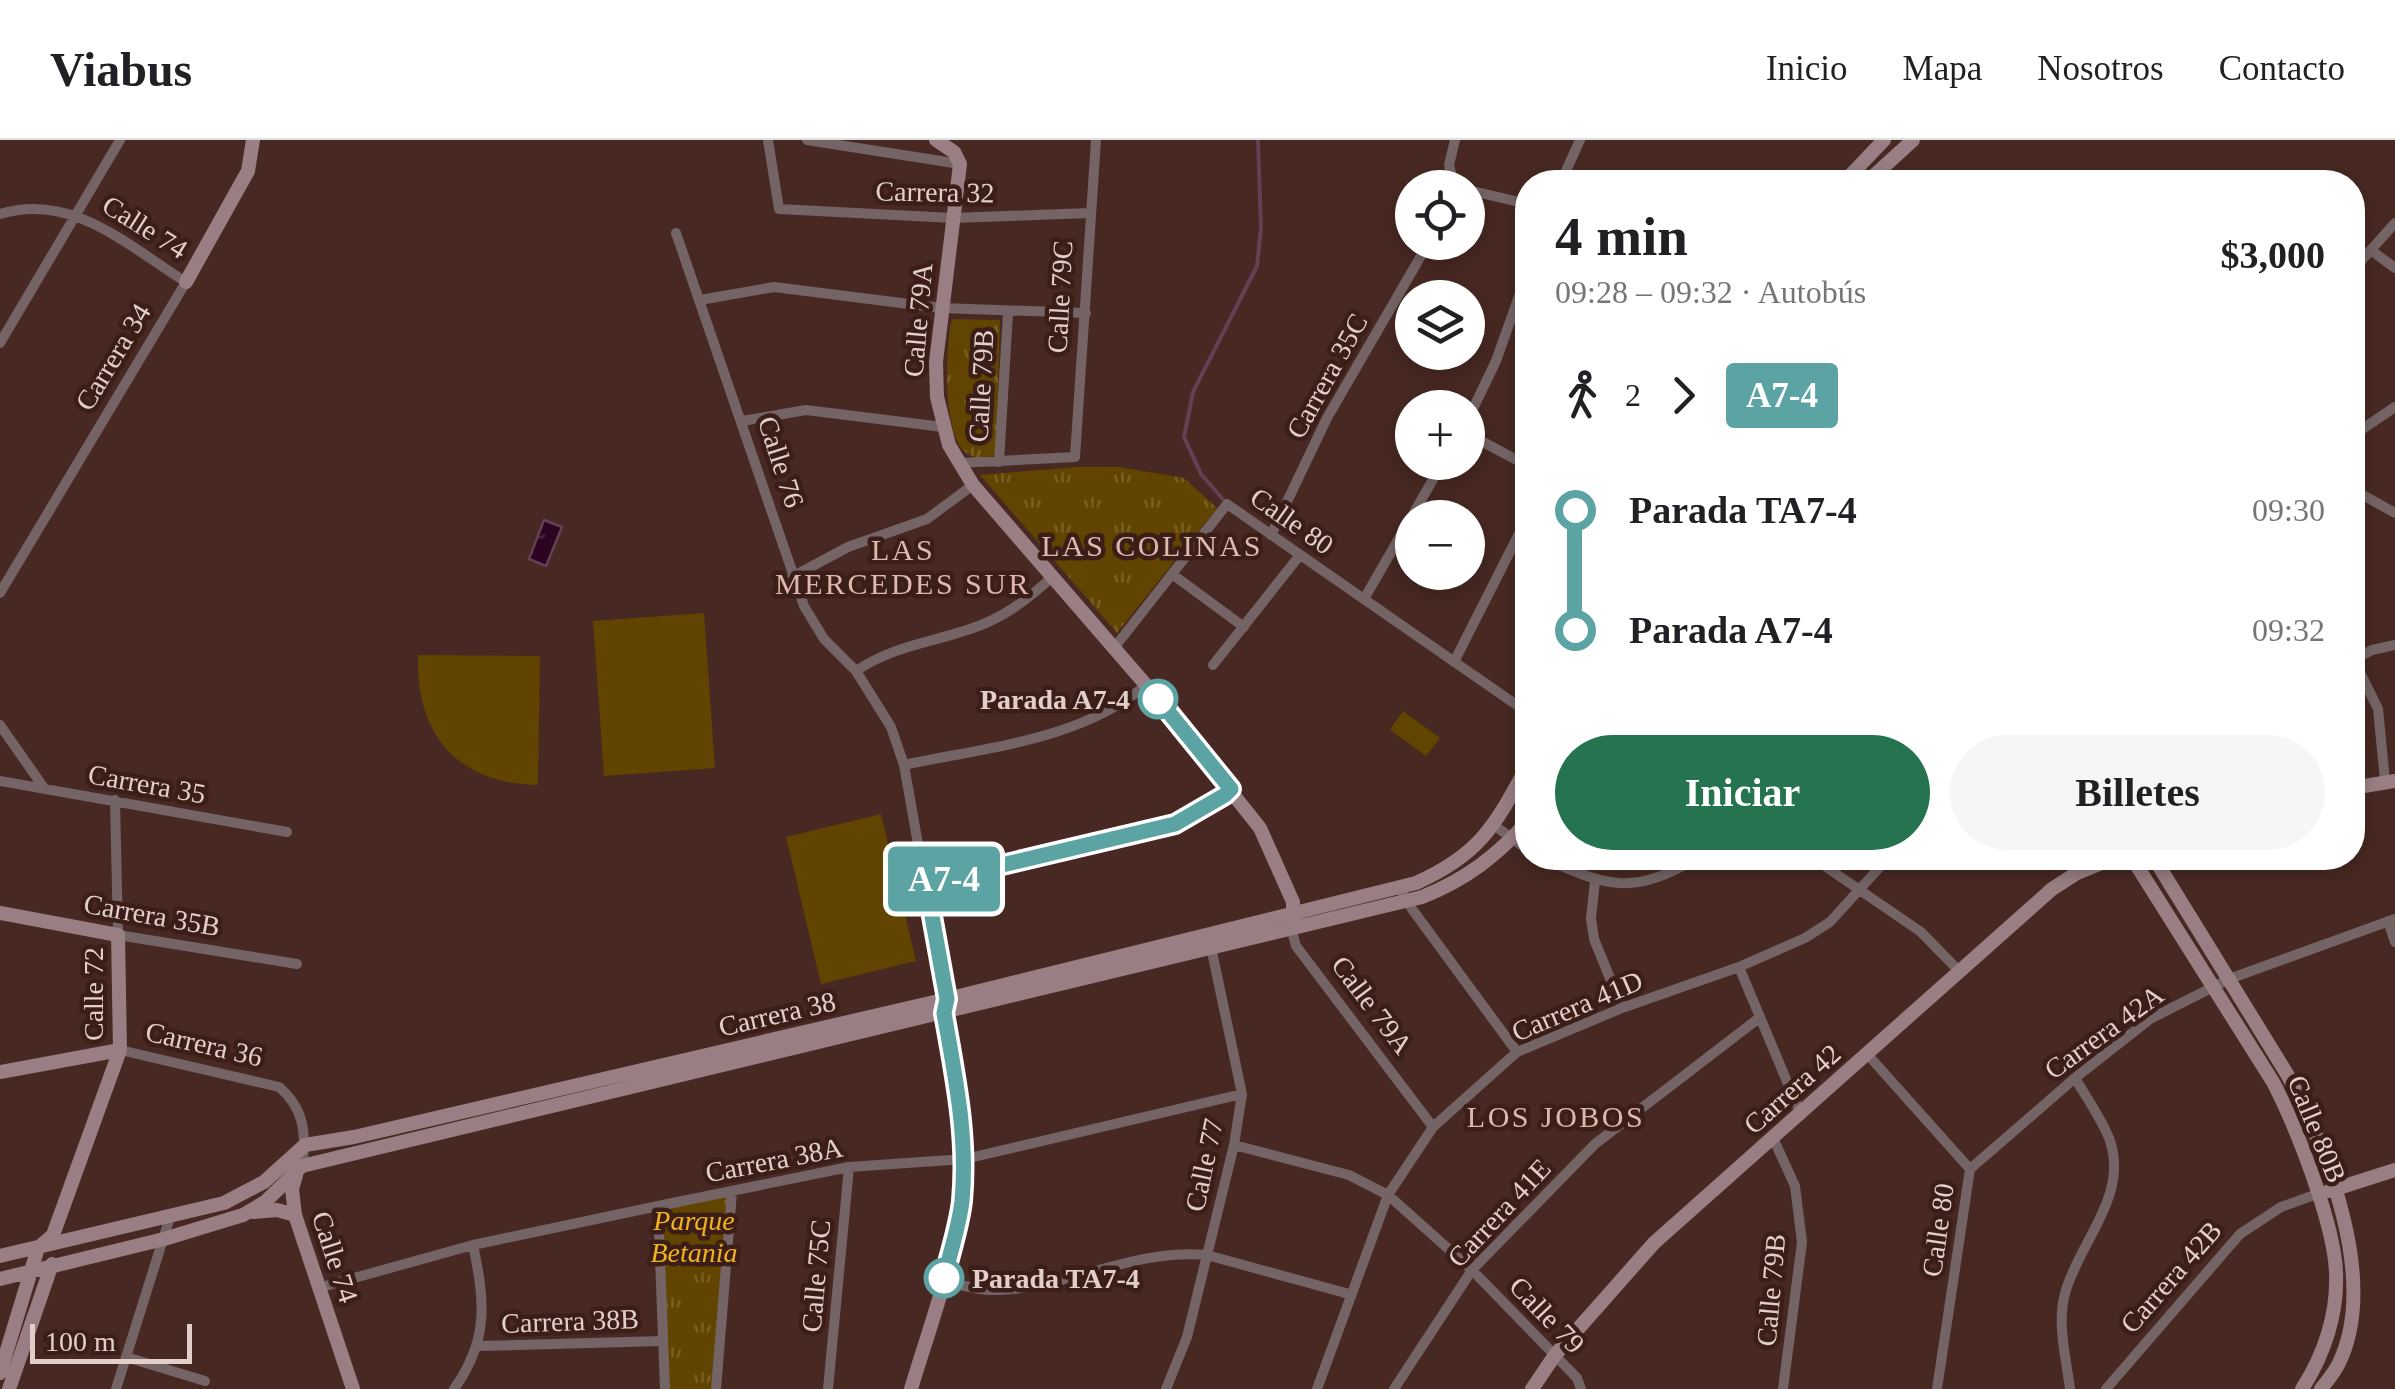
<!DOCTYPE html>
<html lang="es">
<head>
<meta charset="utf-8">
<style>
	:root { --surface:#fff; --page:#f6f6f6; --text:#202124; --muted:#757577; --line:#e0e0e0; --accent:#25734f }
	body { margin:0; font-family:"Times New Roman",serif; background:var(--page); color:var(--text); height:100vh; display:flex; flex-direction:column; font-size:38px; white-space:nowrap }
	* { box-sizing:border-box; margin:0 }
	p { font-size:32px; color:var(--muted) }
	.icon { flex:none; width:55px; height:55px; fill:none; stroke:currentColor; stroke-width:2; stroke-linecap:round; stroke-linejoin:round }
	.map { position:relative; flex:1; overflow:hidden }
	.panel { position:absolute; left:1515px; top:30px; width:850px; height:700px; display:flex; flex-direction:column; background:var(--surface); border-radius:40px; box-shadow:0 5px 15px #0003 }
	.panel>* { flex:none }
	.badge { padding:0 20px; border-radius:8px; font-size:35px; line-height:65px }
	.fabs { position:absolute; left:1395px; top:30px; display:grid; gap:20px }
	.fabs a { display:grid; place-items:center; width:90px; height:90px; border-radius:50%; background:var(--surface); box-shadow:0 5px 15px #0003; font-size:50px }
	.scale { position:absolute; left:30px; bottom:25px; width:162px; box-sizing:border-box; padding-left:10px; border:5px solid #e3cfca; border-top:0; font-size:28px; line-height:35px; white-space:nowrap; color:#e3cfca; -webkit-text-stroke:8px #3c1e19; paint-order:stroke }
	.map>.badge { position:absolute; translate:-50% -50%; box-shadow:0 0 0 5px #fff }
	.legs { display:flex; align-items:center; gap:15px; height:110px; padding:0 40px; font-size:32px }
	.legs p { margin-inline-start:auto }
	.head { display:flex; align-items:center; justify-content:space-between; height:170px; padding:0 40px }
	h1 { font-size:55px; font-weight:800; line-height:75px }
	.cta { display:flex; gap:20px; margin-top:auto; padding:20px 40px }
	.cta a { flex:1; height:115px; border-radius:60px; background:var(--accent); color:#fff; font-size:40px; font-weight:800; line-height:115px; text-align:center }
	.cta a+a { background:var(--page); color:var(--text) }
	ul { padding:0 40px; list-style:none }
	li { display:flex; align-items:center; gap:35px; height:120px; font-size:38px }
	li i { display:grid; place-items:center; width:15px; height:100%; margin:0 12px; background:currentColor }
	li i::after { content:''; width:25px; height:25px; margin:-12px; border:8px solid; border-radius:50%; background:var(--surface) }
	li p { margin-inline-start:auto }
	li:first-child i { background:linear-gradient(#0000 50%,currentColor 0) }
	li:last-child i { background:linear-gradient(currentColor 50%,#0000 0) }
	header { display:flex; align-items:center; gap:60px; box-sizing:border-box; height:140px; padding:0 50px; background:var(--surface); border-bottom:2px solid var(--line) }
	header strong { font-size:48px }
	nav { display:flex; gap:55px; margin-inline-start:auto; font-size:35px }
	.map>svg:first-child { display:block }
</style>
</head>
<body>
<header>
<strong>Viabus</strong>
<nav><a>Inicio</a><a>Mapa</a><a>Nosotros</a><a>Contacto</a></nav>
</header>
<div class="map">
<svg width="2395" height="1249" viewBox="0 0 2395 1249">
	<defs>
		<pattern id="grass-tufts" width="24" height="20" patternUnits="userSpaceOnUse" patternTransform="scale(2.5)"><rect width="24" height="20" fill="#604400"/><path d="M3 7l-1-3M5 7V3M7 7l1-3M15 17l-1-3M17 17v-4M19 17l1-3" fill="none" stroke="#775e24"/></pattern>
		<pattern id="water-ripples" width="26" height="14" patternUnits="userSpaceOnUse" patternTransform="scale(2.5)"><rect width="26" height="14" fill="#2c0320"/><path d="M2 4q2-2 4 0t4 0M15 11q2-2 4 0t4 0" fill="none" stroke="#4a273f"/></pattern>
	</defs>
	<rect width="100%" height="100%" fill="#472822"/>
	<path fill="url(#grass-tufts)" d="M952 179 1000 180 996 316C984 317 975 320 965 312 942 291 945 208 952 179Z
		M1076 327H1120L1184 338 1217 368 1117 493 980 335Z
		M732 1052 716 1249H665L658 1066Z"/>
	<path fill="#604400" d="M704 473 715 628 604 636 593 481Z
		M418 515 540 516 538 645C458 644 415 594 418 515Z
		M1403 571 1440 598 1426 616 1390 590Z
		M881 674 916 821 821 844 786 697Z"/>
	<path fill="url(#water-ripples)" stroke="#634053" stroke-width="2.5" d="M544 380 562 387 546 426 529 419Z"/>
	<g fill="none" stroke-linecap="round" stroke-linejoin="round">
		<path stroke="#634053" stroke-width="4" d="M1227 364 1201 334 1184 297 1193 252 1257 126 1261 88 1258 0"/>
		<path stroke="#746466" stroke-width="10" d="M768 0 779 69 953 78 1090 73
			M807 0 960 24
			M1561 42 1580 0
			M1455 48 1449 25 1455 0
			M1468 50 1528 64
			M0 74C72 52 128 106 186 142L0 453
			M676 93 804 466 824 499 856 531 891 587 904 625 946 862
			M2372 111 2395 128
			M2352 131 2395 83
			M700 160 774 147 941 168 1086 173
			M0 203 120 0
			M1468 279 1496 221 1528 131
			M742 281 806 270 943 287
			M1468 294 1528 326
			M2352 296 2395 267
			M999 322 1008 173
			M958 323 1075 317 1096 0
			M2352 349 2395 373
			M1271 395 1327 278 1429 102
			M1172 434 1244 487
			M792 437 848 407 927 379 973 345
			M1364 459 1443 322
			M1114 508 1227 364 1528 573
			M2352 516 2378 569 2385 641
			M2355 519 2372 510 2395 505
			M1454 522 1528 376
			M1213 525 1300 415
			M856 531C895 504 938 502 981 485 1009 474 1031 457 1053 436
			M0 585 44 648
			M904 625C986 607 1079 601 1146 545
			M0 641 287 692
			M115 660 118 795 297 824
			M1495 686 1528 710
			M1543 718C1608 747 1633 756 1697 718
			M1813 718 1921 792 1959 831
			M1595 741 1591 778 1594 799 1622 868
			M927 743 1175 683 1200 672 1231 649
			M1399 747 1412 769 1517 912
			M2388 781 2395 802
			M1291 788 1296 806 1433 987
			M1739 827 1801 975
			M120 910 279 947C304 968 307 994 302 1026
			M1868 915 1970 1029
			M1774 1000 1795 1046 1802 1102 1783 1249
			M1234 1005 1349 1035 1388 1055 1472 1130 1577 1238 1581 1249
			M1970 1029 2075 938 2150 879 2229 839 2395 779
			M658 1066 665 1249
			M943 1141C961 1145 980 1151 998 1150 1070 1148 1134 1108 1207 1115L1349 1154
			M318 1148 473 1105 658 1066 849 1027 965 1019 1242 954
			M478 1206 662 1201
			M126 1217 205 1241
			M116 1249 170 1077
			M454 1249C489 1200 485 1162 473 1105
			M716 1249 732 1052
			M828 1249 849 1027
			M1166 1249 1187 1197 1234 1005 1242 954 1211 807
			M1317 1249 1388 1055 1433 987 1517 912 1622 868 1739 827 1805 798 1830 782 1888 718
			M1394 1249 1472 1130 1595 1004 1759 878
			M1937 1249 1970 1029
			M2070 1249C2066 1217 2056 1181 2066 1150 2081 1100 2130 1054 2109 998 2101 978 2086 957 2075 938
			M2106 1249 2240 1094 2281 1067 2317 1054"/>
		<path stroke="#997f83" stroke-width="14" d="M936 0 954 12 960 24 936 222 937 257 949 305 973 345 1146 545 1260 688 1293 762V783
			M1844 42 1884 0
			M1867 42 1913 0
			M186 142 248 31 253 0
			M2352 648 2395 641
			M2132 718 2273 942C2296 986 2334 1083 2336 1132 2338 1174 2324 1215 2302 1249
			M2154 718 2287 934C2327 1010 2379 1140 2339 1223 2335 1232 2327 1241 2321 1249
			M0 773 118 795 120 910 53 1095 38 1108 0 1233
			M0 932 120 910
			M296 1035 292 1049 295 1075 353 1249
			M2329 1051 2395 1030
			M253 1072 277 1070 295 1075
			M0 1116 224 1063 264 1042 305 1005 354 997 947 859 1416 743C1481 714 1495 685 1528 625
			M0 1139 164 1099 243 1075 265 1062 302 1026 1422 757C1465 740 1497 716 1528 681
			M9 1249 52 1124
			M911 1249C933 1175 965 1096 964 1017 964 968 953 921 944 873
			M1532 1249 1555 1215 1654 1103 2052 749 2077 733 2114 718"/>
	</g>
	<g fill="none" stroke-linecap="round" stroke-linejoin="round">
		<g stroke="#fff" stroke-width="22">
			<path id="line-1" d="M944 1138C950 1113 959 1087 962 1061 968 996 955 936 944 873L947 859 926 743 1175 684 1225 655 1231 649 1158 559"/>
		</g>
		<use href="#line-1" stroke="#5ba4a3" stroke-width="15"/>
	</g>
	<g fill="#fff" stroke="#5ba4a3" stroke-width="5">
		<circle cx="1158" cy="559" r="18"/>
		<circle cx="944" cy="1138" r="18"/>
	</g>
	<g text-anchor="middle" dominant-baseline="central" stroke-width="9" stroke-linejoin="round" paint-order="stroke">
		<g font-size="28" fill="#e3cfca" stroke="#3c1e19">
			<text transform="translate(935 52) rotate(1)">Carrera 32</text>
			<text transform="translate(145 87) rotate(32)">Calle 74</text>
			<text transform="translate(1060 157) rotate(-87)">Calle 79C</text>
			<text transform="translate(918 180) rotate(-85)">Calle 79A</text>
			<text transform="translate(113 217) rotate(-59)">Carrera 34</text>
			<text transform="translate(1327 236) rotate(-61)">Carrera 35C</text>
			<text transform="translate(981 246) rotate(-87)">Calle 79B</text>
			<text transform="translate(781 322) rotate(72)">Calle 76</text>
			<text transform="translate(1292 381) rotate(35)">Calle 80</text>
			<text transform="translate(147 644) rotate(10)">Carrera 35</text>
			<text transform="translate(152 775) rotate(10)">Carrera 35B</text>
			<text transform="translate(93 854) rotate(-90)">Calle 72</text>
			<text transform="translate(1372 865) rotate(53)">Calle 79A</text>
			<text transform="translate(1577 866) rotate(-23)">Carrera 41D</text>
			<text transform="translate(777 874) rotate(-13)">Carrera 38</text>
			<text transform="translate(2104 892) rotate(-36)">Carrera 42A</text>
			<text transform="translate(204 904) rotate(13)">Carrera 36</text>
			<text transform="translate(1792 949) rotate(-42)">Carrera 42</text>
			<text transform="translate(2317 989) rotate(68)">Calle 80B</text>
			<text transform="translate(774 1020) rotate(-11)">Carrera 38A</text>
			<text transform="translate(1204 1025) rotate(-78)">Calle 77</text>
			<text transform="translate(1499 1073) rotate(-47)">Carrera 41E</text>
			<text transform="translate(1938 1090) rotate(-82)">Calle 80</text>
			<text transform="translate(335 1117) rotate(72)">Calle 74</text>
			<text transform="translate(816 1136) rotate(-85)">Calle 75C</text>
			<text transform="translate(2171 1137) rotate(-49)">Carrera 42B</text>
			<text transform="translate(1771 1150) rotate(-85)">Calle 79B</text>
			<text transform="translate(1547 1175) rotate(46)">Calle 79</text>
			<text transform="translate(570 1181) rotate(-2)">Carrera 38B</text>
		</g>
		<g font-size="28" font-weight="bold" fill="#e3cfca" stroke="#3c1e19" text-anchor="end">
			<text x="1130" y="559">Parada A7-4</text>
			<text x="972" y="1138" text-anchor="start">Parada TA7-4</text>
		</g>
		<g font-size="28" font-style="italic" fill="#f1b221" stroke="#3c1e19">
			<text x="694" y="1080">Parque<tspan x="694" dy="32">Betania</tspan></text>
		</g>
		<g font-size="30" letter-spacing="2.5" fill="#deb7ae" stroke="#3c1e19">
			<text x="1152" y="405">LAS COLINAS</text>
			<text x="903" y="409">LAS<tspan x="903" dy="34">MERCEDES SUR</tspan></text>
			<text x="1556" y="976">LOS JOBOS</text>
		</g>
	</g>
</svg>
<div class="fabs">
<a><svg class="icon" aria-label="locate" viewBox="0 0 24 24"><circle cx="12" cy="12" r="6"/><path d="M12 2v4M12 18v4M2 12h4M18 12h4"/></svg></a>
<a><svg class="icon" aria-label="layers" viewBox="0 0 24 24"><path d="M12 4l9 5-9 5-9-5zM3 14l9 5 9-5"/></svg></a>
<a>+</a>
<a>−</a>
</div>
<div class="scale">100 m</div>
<b class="badge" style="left:944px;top:739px;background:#5ba4a3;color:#fff">A7-4</b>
<section class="panel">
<div class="head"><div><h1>4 min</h1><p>09:28 – 09:32 · Autobús</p></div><b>$3,000</b></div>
<div class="legs"><svg class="icon" aria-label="walk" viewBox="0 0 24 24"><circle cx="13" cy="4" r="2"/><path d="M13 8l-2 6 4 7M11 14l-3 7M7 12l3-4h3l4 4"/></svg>2<svg class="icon" aria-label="forward" viewBox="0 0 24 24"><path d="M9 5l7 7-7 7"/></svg><b class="badge" style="background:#5ba4a3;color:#fff">A7-4</b></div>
<ul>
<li><i style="color:#5ba4a3"></i><b>Parada TA7-4</b><p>09:30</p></li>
<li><i style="color:#5ba4a3"></i><b>Parada A7-4</b><p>09:32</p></li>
</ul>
<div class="cta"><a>Iniciar</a><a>Billetes</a></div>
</section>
</div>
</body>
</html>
